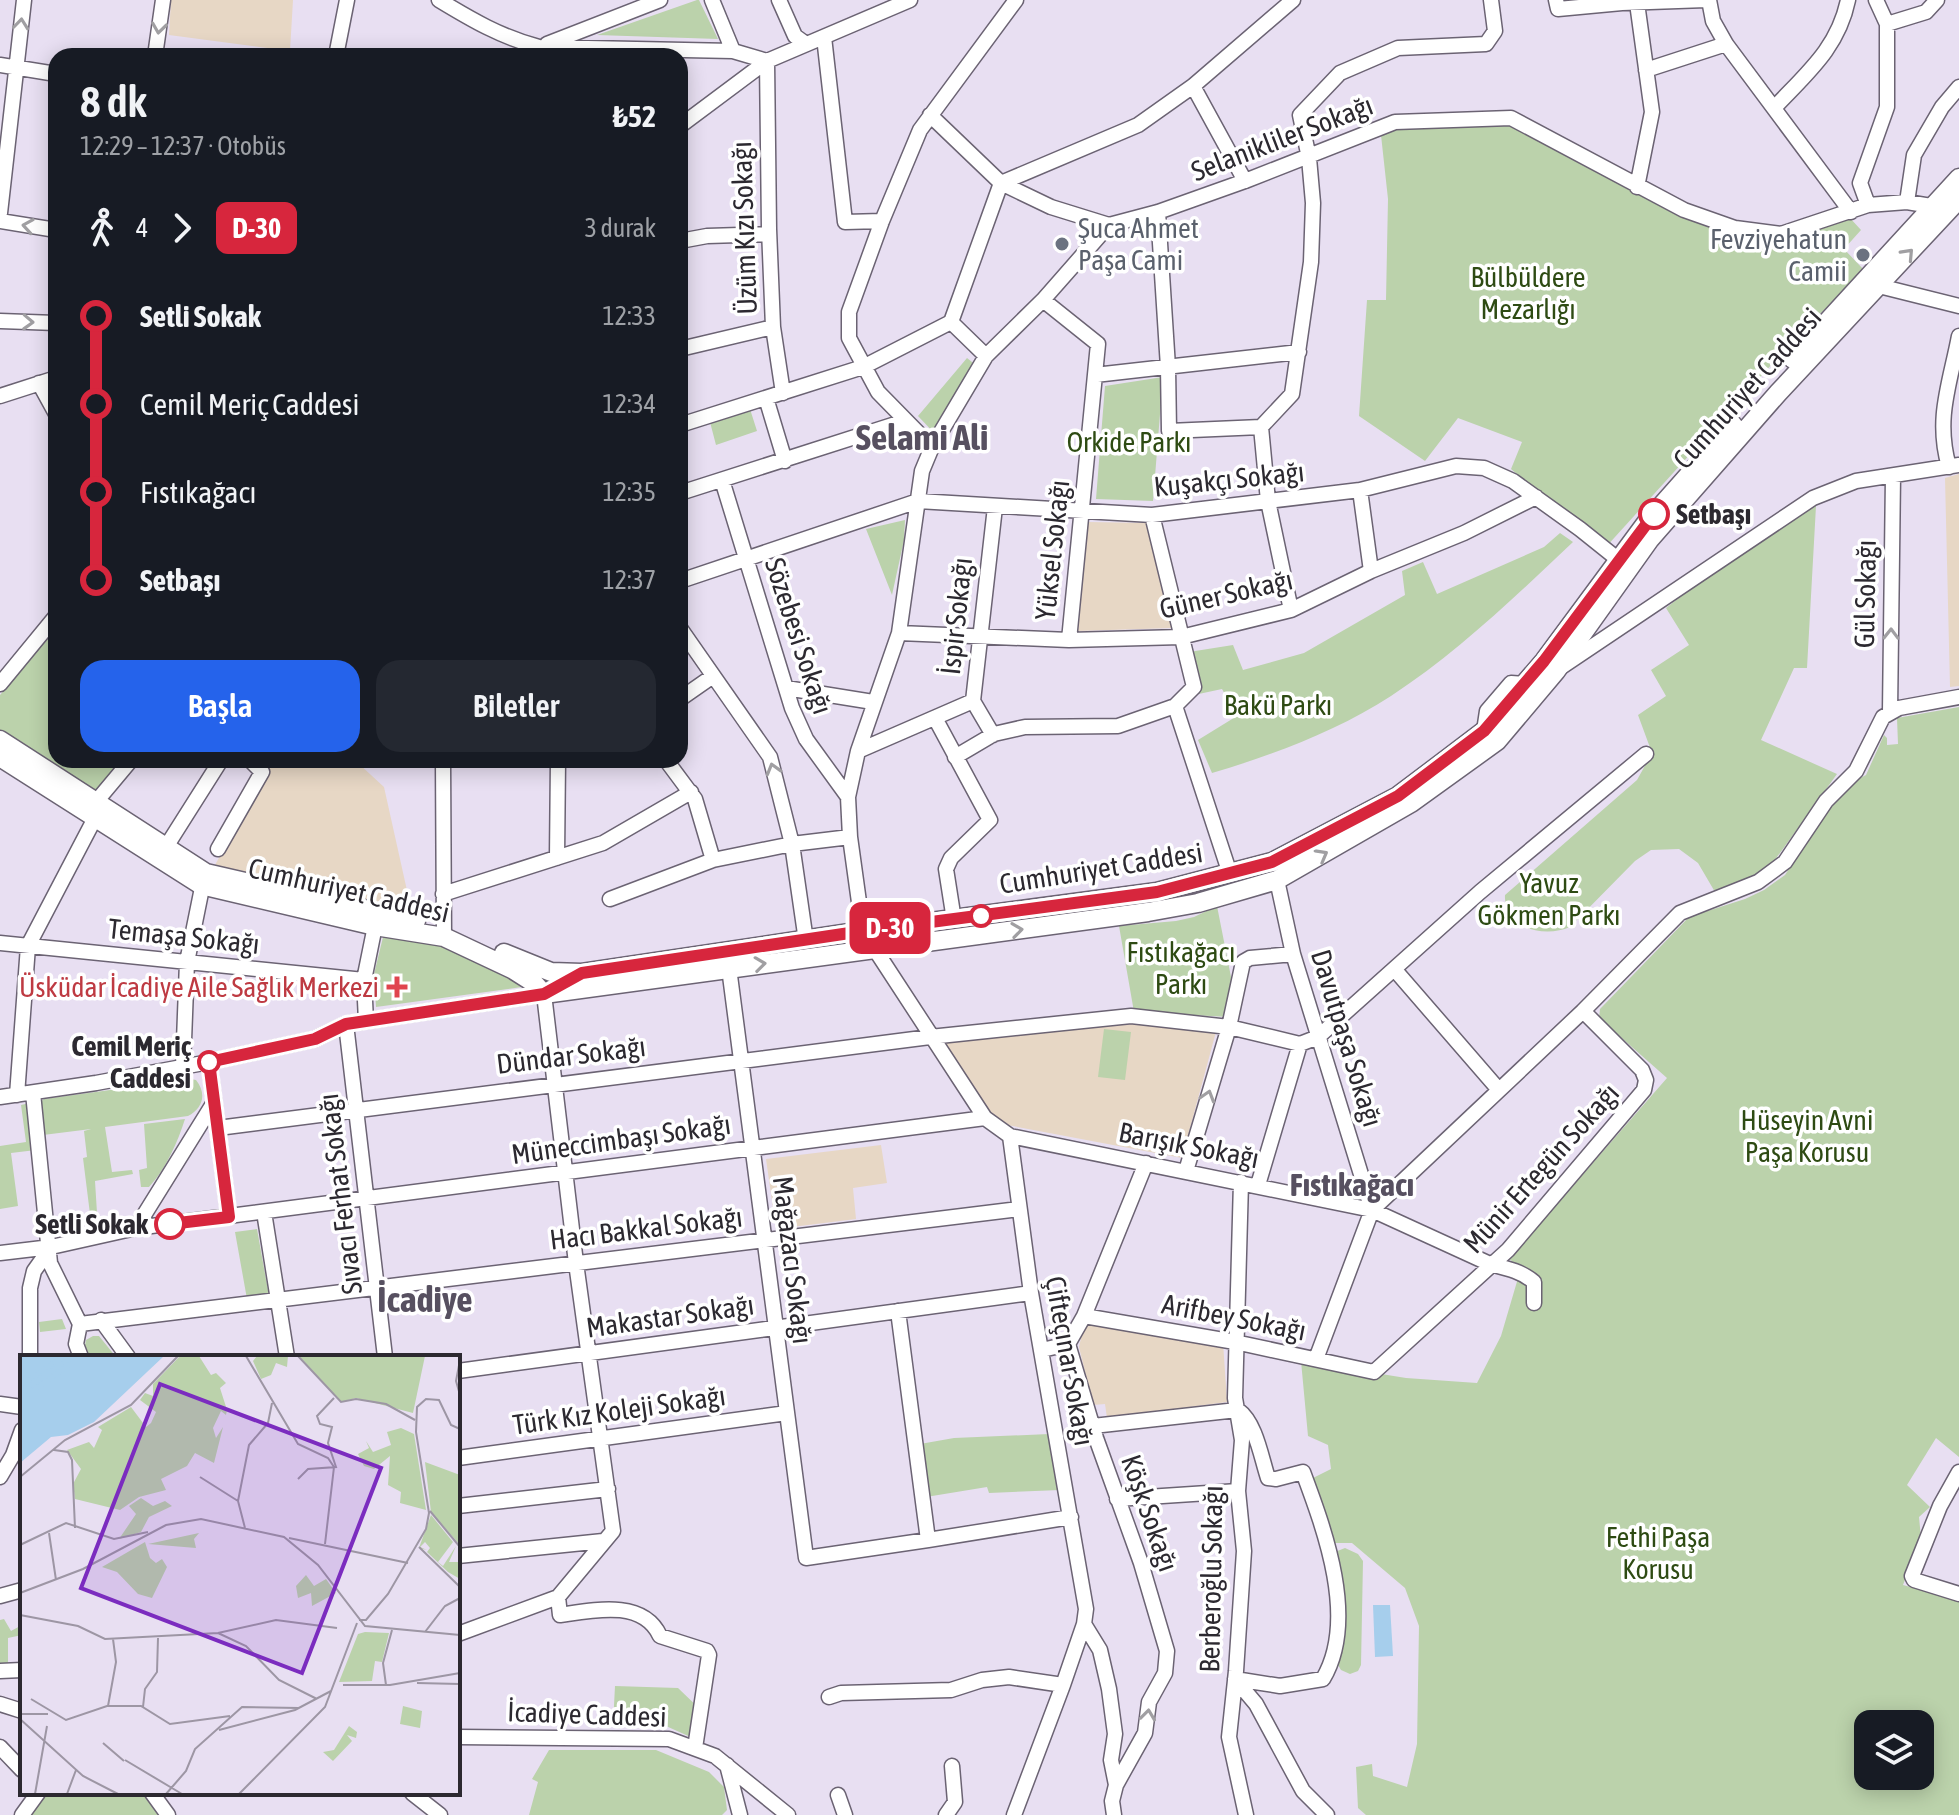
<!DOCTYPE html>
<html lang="tr">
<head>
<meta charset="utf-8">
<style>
	:root { --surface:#171b24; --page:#242831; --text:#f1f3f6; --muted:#9ea1a6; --accent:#2563eb }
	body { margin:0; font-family:"Asap Condensed",sans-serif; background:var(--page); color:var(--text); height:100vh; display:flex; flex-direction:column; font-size:30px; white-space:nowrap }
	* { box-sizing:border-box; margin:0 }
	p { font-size:26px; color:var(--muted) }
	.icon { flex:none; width:44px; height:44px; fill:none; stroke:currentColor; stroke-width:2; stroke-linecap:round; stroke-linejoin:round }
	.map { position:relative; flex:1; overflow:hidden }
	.side { position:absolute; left:48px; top:48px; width:640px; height:720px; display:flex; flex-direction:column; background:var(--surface); border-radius:24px; box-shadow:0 4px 20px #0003 }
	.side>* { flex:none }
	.badge { padding:0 16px; border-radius:12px; font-size:28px; line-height:52px }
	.tools { position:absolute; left:1854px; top:1710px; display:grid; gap:16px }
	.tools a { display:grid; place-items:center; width:80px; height:80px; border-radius:16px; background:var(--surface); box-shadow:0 4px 20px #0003; font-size:40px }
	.map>.badge { position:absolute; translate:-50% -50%; box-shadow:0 0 0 4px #fff }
	.legs { display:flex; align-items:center; gap:12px; height:88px; padding:0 32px; font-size:26px }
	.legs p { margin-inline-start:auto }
	.headline { display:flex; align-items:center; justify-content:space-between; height:136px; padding:0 32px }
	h1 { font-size:44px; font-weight:600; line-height:60px }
	.action { display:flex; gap:16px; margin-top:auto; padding:16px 32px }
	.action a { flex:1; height:92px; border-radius:24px; background:var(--accent); color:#fff; font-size:32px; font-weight:600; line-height:92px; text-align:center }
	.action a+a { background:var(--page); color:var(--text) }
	ul { padding:0 32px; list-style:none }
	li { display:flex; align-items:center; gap:28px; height:88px; font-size:30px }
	li i { display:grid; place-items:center; width:12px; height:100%; margin:0 10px; background:currentColor }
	li i::after { content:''; width:20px; height:20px; margin:-10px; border:6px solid; border-radius:50%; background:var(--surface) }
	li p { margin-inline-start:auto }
	li:first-child i { background:linear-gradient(#0000 50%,currentColor 0) }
	li:last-child i { background:linear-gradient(currentColor 50%,#0000 0) }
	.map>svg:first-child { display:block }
</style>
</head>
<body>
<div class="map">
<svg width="1959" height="1815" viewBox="0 0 1959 1815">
	<rect width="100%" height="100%" fill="#e8dff2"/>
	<path fill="#e7d7c5" d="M171 0H293L290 51 169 35Z
		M1959 474V686L1950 687 1945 478Z
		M1088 522 1148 523 1173 628 1078 631Z
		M272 760H347L351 764 358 763 384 787 412 913 215 865 266 772 263 768Z
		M1128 1019 1217 1028 1182 1158 991 1122 943 1039Z
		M881 1145 887 1183 853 1188 856 1219 776 1229 766 1159Z
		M1085 1321 1223 1342 1227 1402 1107 1418 1105 1404 1093 1405 1079 1347Z"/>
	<path fill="#bbd2ab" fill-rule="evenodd" d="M699 0 718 39 597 35 697 0Z
		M1508 122 1683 214 1782 240 1850 218 1861 230 1844 249 1865 271 1802 331 1605 548 1511 469 1522 442 1458 418 1425 461 1359 416 1367 300H1386L1388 199 1381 135 1397 129Z
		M967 358 977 366 936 435 918 416Z
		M1163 377 1153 501 1096 499 1105 386Z
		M750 409 757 431 716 445 710 422Z
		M1817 488 1807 668H1794L1761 740 1837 774 1764 875 1715 892 1698 863 1679 849 1651 850 1635 861 1570 927C1545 938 1503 929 1505 895L1637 780 1652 753 1638 715 1666 696 1651 670 1689 645 1666 608Z
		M905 520 904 540 892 595 866 529Z
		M1560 533 1573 542C1516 596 1457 653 1391 696 1337 731 1273 755 1212 773L1198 740 1237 716 1222 689 1194 695 1189 652 1233 645 1243 670 1304 653 1405 595 1402 571 1423 562 1437 594 1544 547Z
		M56 629V760H123L94 796 0 734V695Z
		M1959 707V1457L1936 1438 1907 1485 1930 1507 1919 1517 1921 1538 1903 1585 1959 1600V1815H1366L1358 1808 1356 1767 1372 1764 1373 1776 1407 1787 1417 1744 1419 1626 1405 1588 1352 1543H1334L1313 1478 1331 1469 1328 1445 1308 1436 1301 1361 1406 1378 1477 1383 1501 1336 1521 1268 1509 1259 1667 1078 1599 1018 1600 1009 1689 917 1745 899 1764 890 1785 875 1834 800 1851 783 1866 775 1884 735 1887 738V745L1898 744 1897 718ZM1868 1724H1920V1776H1868Z
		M1217 906 1231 977 1229 1017 1134 1012 1119 926 1176 921 1194 917Z
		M385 929 436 939 522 982V987L376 1007 374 974Z
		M1104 1029 1131 1032 1125 1080 1098 1077Z
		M191 1079 196 1080C207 1094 203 1108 188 1116L105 1127 112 1172 132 1170 133 1174 95 1181 97 1213 90 1214 83 1158 87 1157 84 1131 91 1129 43 1135 39 1103 44 1099Z
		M30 1103 36 1150 11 1153 18 1206 0 1209V1146L26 1142 21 1105Z
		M185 1119C178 1141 166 1169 149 1187H141L139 1170 147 1168 144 1124Z
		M257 1229 269 1296 247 1299 235 1232Z
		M62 1319 66 1329 40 1332 39 1322Z
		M93 1336H99L116 1357H90L85 1345 86 1340Z
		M1049 1434 1060 1490 989 1493 987 1487 926 1497 920 1444 954 1438Z
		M1345 1548 1358 1554 1363 1561 1361 1665 1358 1671 1350 1674 1341 1670 1338 1665 1341 1573 1335 1552Z
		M4 1619 11 1631 22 1625V1635L8 1638V1664L0 1665V1620Z
		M615 1686 678 1688 703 1712 695 1739 657 1722 613 1725Z
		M549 1750H656L709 1772 724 1787 727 1810 722 1815H529L538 1782 532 1779Z
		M47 1793H146L159 1815H28Z"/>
	<path fill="#a6ceec" d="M1390 1605 1393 1656 1375 1657 1373 1605Z"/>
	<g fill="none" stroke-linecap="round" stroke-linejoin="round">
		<g stroke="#6b6373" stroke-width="17">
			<path id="minor" d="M439 0C472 20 501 37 539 47L733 51 767 61
				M712 0 733 51
				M779 0 795 36 806 44
				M1556 0 1558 9 1622 3 1706 0
				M1709 0 1713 21 1726 44 1851 212
				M1887 24 1926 12 1937 0
				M824 37 845 222 882 221
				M547 44 660 0
				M155 56 163 0
				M336 56 347 0
				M767 61 769 229 773 327 783 393
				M0 65 56 74
				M1646 70 1726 44
				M1193 86 1245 181
				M1775 107C1807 73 1838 48 1848 0
				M930 115 1001 183 1051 207 1109 225 1158 212 1245 181 1395 122 1511 118 1684 210 1735 228 1781 234 1868 205 1907 202 1931 206 1938 210
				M680 126 767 61 910 0
				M1637 187 1652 112 1637 3
				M1907 202 1914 155 1942 107 1959 87
				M1868 205 1860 183 1887 107V24L1876 0
				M1158 212 1168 367 1169 431 1261 427
				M0 213 24 0
				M0 221 56 230
				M1109 225 1043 300 986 356 932 447 922 471 899 633 858 751 848 797 850 837 863 931 985 1118 1010 1136 1372 1210 1490 1264C1506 1268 1521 1271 1534 1282V1303
				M680 241 707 236 769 234
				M1871 281 1879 286 1959 306
				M1043 300 1098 344 1069 640
				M0 321 56 323
				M680 349 773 327
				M986 356 951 322 1001 183 1138 125 1193 86 1293 0
				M1095 375 1299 352
				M39 383 56 414
				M0 396 56 378
				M766 398 785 461
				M680 425 863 367 951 322
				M932 447 878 392 849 338V312L882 221 920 130 1016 0
				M1949 467C1935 418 1950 384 1959 336
				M722 480 792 708 806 739 848 797
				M1360 490 1371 571
				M680 493 905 421
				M680 581 918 501 1152 515 1360 490 1456 466 1484 468 1513 481 1580 529 1625 565
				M1291 610 1268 501 1261 427 1292 394 1311 262 1313 203 1309 158 1300 115 1340 73 1398 48 1486 44 1495 31 1491 0
				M680 628 770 757 792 844 806 941
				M899 633 1069 640 1181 637 1291 610 1371 571 1464 533 1536 497
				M1563 666 1813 498 1856 481 1959 465
				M0 684 56 616
				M786 688 873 702
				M680 699 713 676
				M973 701 993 735
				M1175 706 1230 874
				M1890 712 1893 476
				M935 718 990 820 951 858 946 869 954 920
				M1484 731 1487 711 1511 683 1525 684
				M858 751 973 701 995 507
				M955 757 994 734 1025 727 1118 726 1175 706 1194 687 1152 515
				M443 760 444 937
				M666 760 695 799 713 860
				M90 809 131 760
				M166 847 221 760
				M218 849 262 772 250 760
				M557 858 558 760
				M1277 880 1293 954 1372 1210
				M443 894 603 843 691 792
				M610 899 713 860 792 844 850 837
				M0 943 364 980
				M729 968 806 1558 928 1540 898 1311
				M1395 970 1499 1090
				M366 1021 364 980 375 926
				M346 1024 385 1357
				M209 1062 229 1217
				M183 1067 187 962 204 878
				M33 1093 50 1263 80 1324 76 1344 81 1357
				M17 1095 28 946 95 818
				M0 1097 96 1083 209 1062 315 1039 346 1024 544 994 551 990
				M218 1128 930 1037 1131 1016 1229 1027 1300 1044 1318 1037 1480 892 1646 754
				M1010 1136 1031 1293 1086 1609 1084 1624 1063 1685 1014 1815
				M1186 1171 1229 1027 1243 962 1250 958 1293 954
				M1241 1182 1235 1398 1242 1440 1238 1491 1244 1551 1236 1671 1229 1737 1246 1815
				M1258 1185 1300 1044
				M264 1212 287 1357
				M136 1228 213 1104
				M0 1253 51 1247 136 1228 985 1118
				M1084 1316 1235 1342 1374 1372 1508 1250 1644 1090 1646 1080 1642 1070 1583 1011 1680 913 1758 882 1785 862 1826 801 1856 771 1883 717 1899 708 1959 697
				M101 1320 128 1357
				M80 1324 1019 1209
				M1068 1344 1096 1438 1141 1563 1167 1651 1165 1673 1149 1702 1145 1733 1116 1785
				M1042 1350 1068 1344 1084 1316 1146 1163
				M30 1357V1288L34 1271 51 1247
				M1316 1359 1372 1210 1583 1011
				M458 1371 1031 1293
				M0 1404 22 1407
				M1093 1426 1237 1410
				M458 1458 787 1413
				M1959 1472 1940 1506 1912 1576 1914 1580 1959 1594
				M0 1477 13 1455 22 1430
				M1117 1499 1238 1491
				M458 1506 608 1489
				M928 1540 1071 1517
				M458 1556 603 1541
				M0 1596 22 1590
				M558 1597 560 1615C594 1610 643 1599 660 1636L707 1651 709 1655 695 1748
				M1084 1624 1100 1650 1109 1689 1115 1734 1111 1760 1116 1785 1112 1801 1114 1815
				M458 1634 558 1597 613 1531 576 1263 544 994
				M0 1671 22 1670
				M1235 1679 1280 1686 1323 1679C1358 1620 1325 1531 1303 1472L1276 1479 1268 1478C1261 1457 1256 1423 1238 1410
				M1235 1679 1256 1704 1303 1791 1327 1815
				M829 1697 841 1693 951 1690 982 1680 1009 1677 1063 1685
				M0 1704 22 1711
				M458 1737 669 1739 715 1756 788 1815
				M0 1747 22 1770
				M727 1765 740 1815
				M152 1793 168 1815
				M412 1793 440 1815
				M838 1795 845 1815
				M22 1815 38 1793
				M946 1815 955 1802 952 1766"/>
		</g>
		<g stroke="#6b6373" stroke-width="21">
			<path id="major" d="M1793 359 1959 178
				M0 740 206 873 416 921
				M0 757 201 885 375 926 444 937 512 969 534 983 544 994 1148 912 1198 903 1277 880 1411 803 1497 741 1556 671 1650 539 1778 393 1959 199
				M504 953 551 972 582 973 863 931 1157 892 1272 862 1398 796 1484 731 1544 661 1646 523 1733 425"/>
		</g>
		<use href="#minor" stroke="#fff" stroke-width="14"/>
		<use href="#major" stroke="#fff" stroke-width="18"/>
	</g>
	<defs><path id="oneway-chevron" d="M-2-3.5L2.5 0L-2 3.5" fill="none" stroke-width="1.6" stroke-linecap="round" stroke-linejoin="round" transform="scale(2)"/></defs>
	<g stroke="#a09fa2">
		<use href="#oneway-chevron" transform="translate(21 24) rotate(-84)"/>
		<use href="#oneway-chevron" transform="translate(159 28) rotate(98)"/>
		<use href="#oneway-chevron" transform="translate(28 226) rotate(-171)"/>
		<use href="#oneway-chevron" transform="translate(1908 254) rotate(-47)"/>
		<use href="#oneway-chevron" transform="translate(28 322) rotate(2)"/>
		<use href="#oneway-chevron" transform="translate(1891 634) rotate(-89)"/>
		<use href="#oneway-chevron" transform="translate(773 769) rotate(-106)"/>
		<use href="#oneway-chevron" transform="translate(1322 855) rotate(-29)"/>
		<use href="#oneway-chevron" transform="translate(1017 930) rotate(-8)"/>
		<use href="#oneway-chevron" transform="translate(760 964) rotate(-7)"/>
		<use href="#oneway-chevron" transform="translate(1208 1096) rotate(-73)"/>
		<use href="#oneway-chevron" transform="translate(1148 1715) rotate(-83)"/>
	</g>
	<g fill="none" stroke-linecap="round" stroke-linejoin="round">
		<g stroke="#fff" stroke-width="18">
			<path id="line-1" d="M170 1224 229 1217 209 1062 315 1039 346 1024 544 994 582 973 863 931 1157 892 1272 862 1398 796 1484 731 1544 661 1654 514"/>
		</g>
		<use href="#line-1" stroke="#d7263d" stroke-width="12"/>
	</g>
	<g fill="#6b7280" stroke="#fff" stroke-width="3">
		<circle cx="1062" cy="244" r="8"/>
		<circle cx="1863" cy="255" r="8"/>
	</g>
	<g fill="#fff" stroke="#d7263d" stroke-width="4">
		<circle cx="1654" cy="514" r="14"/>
		<circle cx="981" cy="916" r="10"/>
		<circle cx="209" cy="1062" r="10"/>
		<circle cx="170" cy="1224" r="14"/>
	</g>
	<path fill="#e0444e" stroke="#fff" stroke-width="3" d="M393 975h8v8h8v8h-8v8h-8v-8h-8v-8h8z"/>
	<g text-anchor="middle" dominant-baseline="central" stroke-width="7" stroke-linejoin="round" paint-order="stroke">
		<g font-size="28" fill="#2c2930" stroke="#fff">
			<text transform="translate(1282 138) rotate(-21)">Selanikliler Sokağı</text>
			<text transform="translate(744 228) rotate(-92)">Üzüm Kızı Sokağı</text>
			<text transform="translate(1747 388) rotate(-48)">Cumhuriyet Caddesi</text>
			<text transform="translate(1229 479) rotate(-6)">Kuşakçı Sokağı</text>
			<text transform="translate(1052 550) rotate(-84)">Yüksel Sokağı</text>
			<text transform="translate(1226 594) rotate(-13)">Güner Sokağı</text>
			<text transform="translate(1865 594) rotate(-89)">Gül Sokağı</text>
			<text transform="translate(956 616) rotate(-84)">İspir Sokağı</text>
			<text transform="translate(799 636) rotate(72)">Sözebesi Sokağı</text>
			<text transform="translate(1101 868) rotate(-9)">Cumhuriyet Caddesi</text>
			<text transform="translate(349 890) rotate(13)">Cumhuriyet Caddesi</text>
			<text transform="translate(184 936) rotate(6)">Temaşa Sokağı</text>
			<text transform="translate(1347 1038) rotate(73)">Davutpaşa Sokağı</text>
			<text transform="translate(571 1055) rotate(-7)">Dündar Sokağı</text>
			<text transform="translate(621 1139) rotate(-8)">Müneccimbaşı Sokağı</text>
			<text transform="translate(1189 1145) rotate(11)">Barışık Sokağı</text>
			<text transform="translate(1541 1168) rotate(-48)">Münir Ertegün Sokağı</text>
			<text transform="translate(340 1194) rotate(-97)">Sıvacı Ferhat Sokağı</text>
			<text transform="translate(646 1228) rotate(-7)">Hacı Bakkal Sokağı</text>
			<text transform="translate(793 1260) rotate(83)">Mağazacı Sokağı</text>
			<text transform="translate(670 1316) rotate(-8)">Makastar Sokağı</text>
			<text transform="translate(1234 1317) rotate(11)">Arifbey Sokağı</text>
			<text transform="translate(1070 1361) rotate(80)">Çifteçınar Sokağı</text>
			<text transform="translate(619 1410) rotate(-8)">Türk Kız Koleji Sokağı</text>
			<text transform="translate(1150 1513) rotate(71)">Köşk Sokağı</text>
			<text transform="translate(1211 1579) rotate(-89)">Berberoğlu Sokağı</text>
			<text transform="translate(587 1714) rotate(2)">İcadiye Caddesi</text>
		</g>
		<g font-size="28" fill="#5b616d" stroke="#fff" text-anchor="start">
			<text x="1078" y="228">Şuca Ahmet<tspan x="1078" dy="32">Paşa Cami</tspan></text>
			<text x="1847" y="239" text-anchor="end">Fevziyehatun<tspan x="1847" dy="32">Camii</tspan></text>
		</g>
		<g font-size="28" fill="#2e4b13" stroke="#fff">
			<text x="1528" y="277">Bülbüldere<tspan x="1528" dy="32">Mezarlığı</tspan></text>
			<text x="1129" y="442">Orkide Parkı</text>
			<text x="1278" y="705">Bakü Parkı</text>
			<text x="1549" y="883">Yavuz<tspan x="1549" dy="32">Gökmen Parkı</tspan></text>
			<text x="1181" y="952">Fıstıkağacı<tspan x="1181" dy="32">Parkı</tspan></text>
			<text x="1807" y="1120">Hüseyin Avni<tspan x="1807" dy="32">Paşa Korusu</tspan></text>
			<text x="1658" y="1537">Fethi Paşa<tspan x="1658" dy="32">Korusu</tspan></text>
		</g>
		<g font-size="28" font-weight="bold" fill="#2c2930" stroke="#fff" text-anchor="end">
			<text x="1676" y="514" text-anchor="start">Setbaşı</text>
			<text x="191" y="1046">Cemil Meriç<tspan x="191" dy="32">Caddesi</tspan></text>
			<text x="148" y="1224">Setli Sokak</text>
		</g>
		<g font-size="28" fill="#be3a42" stroke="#fff" text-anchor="end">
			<text x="379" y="987">Üsküdar İcadiye Aile Sağlık Merkezi</text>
		</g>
		<g font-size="32" font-weight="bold" fill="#575060" stroke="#fff">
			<text x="1352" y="1184">Fıstıkağacı</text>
		</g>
		<g font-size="36" font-weight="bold" fill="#575060" stroke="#fff">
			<text x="922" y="437">Selami Ali</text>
			<text x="425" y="1299">İcadiye</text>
		</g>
	</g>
	<g transform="translate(20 1355)">
		<rect width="440" height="440" fill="#e8dff2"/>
		<path d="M160 1H179L191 20 196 18 206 28 200 33 207 55 206 60 201 56 193 73 196 83 203 72 194 108 175 98 167 111 141 124 146 135 119 142 100 155 55 144 53 129 61 114 47 95 69 87 74 93 82 75 78 72 111 52 126 72 131 68 136 57 120 45 125 38 133 41V29ZM237 1H268L267 12 256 8 251 20 241 24 233 6ZM279 1H405L393 58 336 43 321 47ZM381 73 394 79 406 155 380 148 381 137 368 130 370 101 354 114 344 111 338 99 349 93 346 86 353 97 371 90 367 77ZM405 107 440 120V190L411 157ZM121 143 133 151 145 146 152 151 129 162 121 177 99 184 116 159 109 151ZM411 160 433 187 418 207 423 211 436 191 429 207H440V224L428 217 407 197 410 193 405 187 400 192 407 195 399 193ZM179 178 174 184 176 193 128 189ZM125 187 130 203 136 208 142 204 147 212 132 243 118 239 97 217 82 212ZM286 220 294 231 306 224 316 238 292 251 291 238 278 243 276 231ZM345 277 369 278 362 307 355 306 352 326 319 327 338 279ZM383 351 402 356 400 373 380 369ZM329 371 337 377 336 383 327 380 332 386 313 406 303 397 314 395Z" fill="#bbd2ab"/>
		<path d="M0 1H144L74 67 48 80 31 82 0 108Z" fill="#a6ceec"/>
		<path fill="none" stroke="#a6ceec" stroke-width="4" d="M0 31 43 1M0 38 53 1M0 45 62 1"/>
		<path fill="none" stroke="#9d96a4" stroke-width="2" d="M226 1 278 89 308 103 314 112M278 1 321 47 336 44 366 49 395 65M440 5 436 26 440 40M34 95 48 97 52 105 55 173M0 122 45 85 111 50 158 1M180 122 218 146M278 124 288 114 316 112 308 88 312 72 300 69 297 61 314 43M410 156 440 192M225 173 218 146 229 90 248 68 252 48M29 178 36 225M269 183 388 208M305 189 314 112M0 190 46 168 94 184 128 177M399 192 440 232M0 238 63 214 146 170 181 164 264 182 298 210 345 271 440 280M0 260 58 271 85 284 198 278 256 265 317 273M339 265H346L368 239 406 174 409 158 396 77 397 52 406 44 419 45 431 70 440 74M405 277 425 251 440 243M198 278 226 291 259 325 297 344M397 328 440 329M323 330H370L440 318M366 330 363 308 372 275M11 344 46 365 87 351H121L150 369 210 361M88 351 96 307 93 284M123 352 125 334 137 317 138 283M0 359H28M0 364 63 421 98 439M199 375 275 355 311 336M83 388 104 406M105 405 162 439M15 439 27 371M47 439 56 415M146 439 166 416 175 394 222 352 279 353M219 439 305 352 337 268"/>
		<path fill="#7b2cbf" fill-opacity="0.15" stroke="#7b2cbf" stroke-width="4" d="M140 29 361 113 282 318 61 233Z"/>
		<rect width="440" height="440" fill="none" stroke="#2c2930" stroke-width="4"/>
	</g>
</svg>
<div class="tools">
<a><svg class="icon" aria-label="layers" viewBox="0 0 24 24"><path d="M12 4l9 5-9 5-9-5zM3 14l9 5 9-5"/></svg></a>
</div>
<b class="badge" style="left:890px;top:928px;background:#d7263d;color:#fff">D-30</b>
<section class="side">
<div class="headline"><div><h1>8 dk</h1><p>12:29 – 12:37 · Otobüs</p></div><b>₺52</b></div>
<div class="legs"><svg class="icon" aria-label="walk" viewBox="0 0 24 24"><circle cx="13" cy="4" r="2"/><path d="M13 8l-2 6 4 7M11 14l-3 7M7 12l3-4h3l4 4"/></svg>4<svg class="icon" aria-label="forward" viewBox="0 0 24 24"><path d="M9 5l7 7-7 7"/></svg><b class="badge" style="background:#d7263d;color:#fff">D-30</b><p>3 durak</p></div>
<ul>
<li><i style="color:#d7263d"></i><b>Setli Sokak</b><p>12:33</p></li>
<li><i style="color:#d7263d"></i><span>Cemil Meriç Caddesi</span><p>12:34</p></li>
<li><i style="color:#d7263d"></i><span>Fıstıkağacı</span><p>12:35</p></li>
<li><i style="color:#d7263d"></i><b>Setbaşı</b><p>12:37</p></li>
</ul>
<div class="action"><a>Başla</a><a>Biletler</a></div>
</section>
</div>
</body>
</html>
